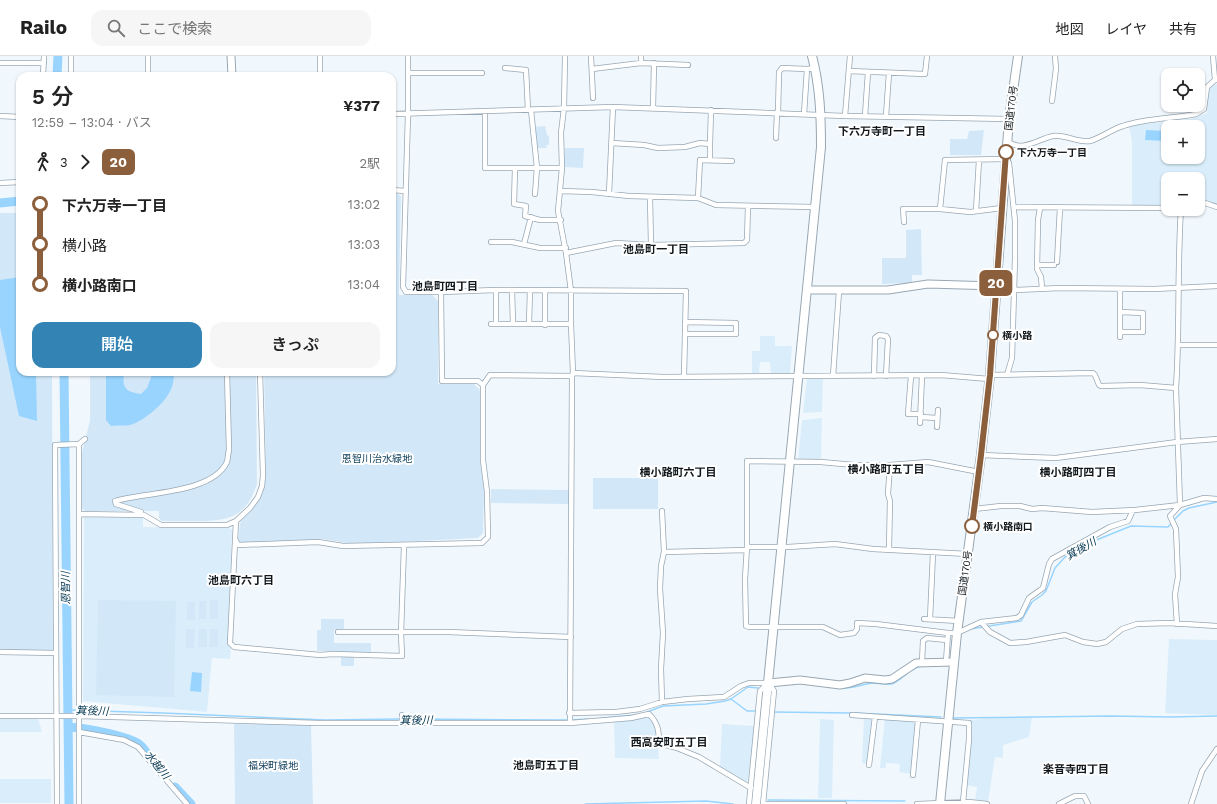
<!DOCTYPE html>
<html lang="ja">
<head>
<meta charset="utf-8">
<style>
	:root { --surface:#fff; --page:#f6f6f6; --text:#222; --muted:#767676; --line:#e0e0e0; --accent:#3384b5 }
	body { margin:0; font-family:"Work Sans","Noto Sans JP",sans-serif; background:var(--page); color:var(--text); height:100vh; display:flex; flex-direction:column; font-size:15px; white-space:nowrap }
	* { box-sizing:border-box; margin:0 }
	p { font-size:13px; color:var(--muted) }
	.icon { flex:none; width:22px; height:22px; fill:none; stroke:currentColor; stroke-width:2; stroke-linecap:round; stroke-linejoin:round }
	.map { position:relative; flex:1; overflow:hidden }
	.drawer { position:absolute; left:16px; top:16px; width:380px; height:304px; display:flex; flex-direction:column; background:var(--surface); border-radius:12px; box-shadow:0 1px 3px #0004 }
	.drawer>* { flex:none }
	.badge { padding:0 8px; border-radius:6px; font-size:14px; line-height:26px }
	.controls { position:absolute; left:1161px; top:12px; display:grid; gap:8px }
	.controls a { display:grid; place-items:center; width:44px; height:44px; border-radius:8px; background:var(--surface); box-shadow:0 1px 3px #0004; font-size:20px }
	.map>.badge { position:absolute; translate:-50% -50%; box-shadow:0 0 0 2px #fff }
	.legs { display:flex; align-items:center; gap:6px; height:44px; padding:0 16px; font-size:13px }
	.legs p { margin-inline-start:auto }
	.head { display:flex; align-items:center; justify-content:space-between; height:68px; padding:0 16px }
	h1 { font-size:22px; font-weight:600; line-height:30px }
	.action { display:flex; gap:8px; margin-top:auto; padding:8px 16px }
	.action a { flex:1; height:46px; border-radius:12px; background:var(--accent); color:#fff; font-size:16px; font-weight:600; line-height:46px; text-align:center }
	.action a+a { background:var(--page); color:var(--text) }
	ul { padding:0 16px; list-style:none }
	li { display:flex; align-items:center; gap:14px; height:40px; font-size:15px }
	li i { display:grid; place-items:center; width:6px; height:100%; margin:0 5px; background:currentColor }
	li i::after { content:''; width:10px; height:10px; margin:-5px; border:3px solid; border-radius:50%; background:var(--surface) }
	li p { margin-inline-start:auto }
	li:first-child i { background:linear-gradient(#0000 50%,currentColor 0) }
	li:last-child i { background:linear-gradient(currentColor 50%,#0000 0) }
	header { display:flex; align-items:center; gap:24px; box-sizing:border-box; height:56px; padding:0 20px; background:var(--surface); border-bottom:1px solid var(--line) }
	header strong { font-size:19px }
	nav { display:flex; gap:22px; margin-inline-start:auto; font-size:14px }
	.search { width:280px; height:36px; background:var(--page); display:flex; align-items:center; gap:10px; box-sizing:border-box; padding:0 14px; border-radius:12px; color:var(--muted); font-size:15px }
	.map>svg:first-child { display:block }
</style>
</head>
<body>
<header>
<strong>Railo</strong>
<div class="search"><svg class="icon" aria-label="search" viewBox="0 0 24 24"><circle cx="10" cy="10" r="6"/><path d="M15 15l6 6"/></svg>ここで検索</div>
<nav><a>地図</a><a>レイヤ</a><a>共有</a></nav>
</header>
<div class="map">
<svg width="1217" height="748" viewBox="0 0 1217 748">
	<rect width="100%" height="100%" fill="#f1f8fd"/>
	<path fill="#daedfb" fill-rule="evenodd" d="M1217 28V149L1198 146V123H1168V151H1132V86L1129 70 1191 63 1207 57 1208 33 1212 29ZM1168 71H1198V101H1168Z
		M760 280H775V290H792L790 317H771L770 306H760L759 317H752V295H760Z
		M807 322H823L822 356 803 357Z
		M822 362 821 404 798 405 802 364Z
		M84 461 143 462V471L229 472 232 474 228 588 231 591 230 603 212 602 207 656 83 645Z
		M1169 583 1217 584V659L1165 657Z
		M650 661 655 665 659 703 615 702 614 666Z
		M864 661 873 663 867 708 862 707Z
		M1002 661H1032L1029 681 1003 689V702L995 701 988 746 975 745 977 731 966 729 971 664Z
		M0 662H38L42 676H0Z
		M885 662 917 665 911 718 899 716 900 708 886 707V712H880Z
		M820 663 834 664 832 742H818Z
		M722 668 754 670 748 724 746 726 720 710Z
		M0 723H51V747H0Z"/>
	<path fill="#d2e8f9" d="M545 70 547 79 549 80V89H546L547 92H536L534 71Z
		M984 74 981 99H950V83H967L969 75Z
		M565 92H584L583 112 564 111Z
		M392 137H396L401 140 399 239H432L438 245V328H474L480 334V404L484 435 483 477 478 482 380 487H347L322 483 240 487 238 483C240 477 239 469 241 465 244 461 249 458 252 454 260 444 264 433 266 420L264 316H392Z
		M0 157H20V316H52L53 594H0Z
		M921 173 922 219H912V227L882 228V202H906V174Z
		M90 316H256L257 428C246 460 231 465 199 465 187 465 174 465 162 465L159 462V455H85L81 452 80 405 90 364Z
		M593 422H658V453H593Z
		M491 433 570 434V448L491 447Z
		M98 544 176 545 174 641 96 639Z
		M210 544H218V563H210Z
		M199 545H206V563H199Z
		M187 546H195V564H187Z
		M321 563H344V574H334V587H371V597H354V610H341V595H317V574H321Z
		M186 573H195L194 592H186Z
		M199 573H207V591H198Z
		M210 573H218V591H209Z
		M234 668 311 669 313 748H235Z"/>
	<path fill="#98d4fe" d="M1146 74 1166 75 1165 85 1145 84Z
		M20 221V316H36L37 365 19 360 0 271V224Z
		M106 316H124C122 332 125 336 141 338L147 332 153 316H174C174 323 173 331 169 337 163 349 142 366 130 369 124 370 117 369 111 370L106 364Z
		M192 616 202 617 201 636 190 635Z"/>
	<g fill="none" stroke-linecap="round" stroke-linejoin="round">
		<path stroke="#98d4fe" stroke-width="1.5" d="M1174 464 1183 455 1189 452 1217 446
			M970 573 1021 565 1032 546 1042 539 1046 535 1055 512 1065 501 1094 485 1131 470 1168 471 1172 467
			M840 632C848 634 863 628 873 627 879 627 889 630 894 627 905 621 911 611 923 610
			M731 643 747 655H756
			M68 654 163 657 325 664 400 663
			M647 656 663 650 706 648 725 645 731 643 748 631 758 632
			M774 656 851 657
			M855 657 941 661
			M602 662 636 659
			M952 662 1111 660 1170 661 1217 660
			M404 663 568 664
			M572 664 588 663
			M768 744 905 745
			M585 748 706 745 733 748"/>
		<path stroke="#98d4fe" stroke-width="9" d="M57 20 58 0
			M0 147 20 145
			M64 316 69 748
			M69 671C84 672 129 680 140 689 146 694 149 701 153 707
			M175 731 191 748"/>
		<g stroke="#98a7b3" stroke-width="6">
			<path id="street" d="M148 0V20
				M408 0V58L403 231 406 236H441L442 325H478L483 329
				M565 0 564 52 561 77 562 112 558 155 566 197 571 235V268L573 317 572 320 570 667
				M591 0 593 42
				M1213 0 1215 24
				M0 7H44
				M641 7V0
				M505 12 526 14 528 54
				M592 13 641 7 688 9
				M849 15 925 18 927 0
				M408 17H482
				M43 20 44 0
				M71 20V0
				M320 20V0
				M1052 45 1056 13 1055 0
				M653 52 654 7
				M531 54 537 112 535 138
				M485 56V112H562
				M778 57 779 16 782 12 807 13 816 12
				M392 58 613 51 845 60 1009 63
				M804 58 807 13
				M0 60 20 61
				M845 60 850 0
				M865 60 868 16
				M886 60 889 17
				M776 82 777 56
				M1007 85C1022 97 1038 83 1053 80 1065 78 1077 87 1090 85 1101 82 1112 73 1123 70 1147 62 1172 63 1196 58L1204 53 1207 31 1215 24H1217
				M612 87 644 89 658 92 685 91 700 87 710 88 711 54
				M710 88V104
				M515 112 514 148 526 150 525 160 540 164H561
				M0 127 20 126
				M392 134 405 135
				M561 135 592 136 629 140 698 142 716 149 815 151
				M609 138 613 51
				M650 141 651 189
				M698 142 700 104 732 105
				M1198 148 1205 147 1217 151
				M1014 151 1168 152
				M1040 152 1038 164 1037 213 1041 221 1042 232
				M940 153 970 156 1002 152
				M976 155 979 104
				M904 166 903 153H940L945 104 1006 103
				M491 186H512L540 192H566
				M524 188 531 161
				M566 197 616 187 651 189 744 187 747 184 748 150
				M1057 206 1060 152
				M1037 209H1054
				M996 230 1013 231
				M496 234V268
				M512 234 513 268
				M545 234V269
				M1014 234 1061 232 1154 233 1217 230
				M441 236 496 234 686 235 684 320
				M491 268H571
				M529 268 530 234
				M1120 276H1143V257L1120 256
				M685 278H736V267L685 266
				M1120 281V233
				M1179 289H1217
				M573 317 663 321 941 319 989 323
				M990 319 1093 317 1095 319 1099 329 1101 330 1140 329 1176 332C1180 272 1177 213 1181 153
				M1007 319 1012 302 1015 202V165L1009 107
				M833 320 839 235
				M874 320 875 282 879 279 886 280 888 283 886 320
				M911 320 908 358H921
				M921 361 937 362
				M920 367 922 319
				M937 371 938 354
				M79 388V748
				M981 399 1056 402 1177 386 1217 383
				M974 453 1001 450H1020L1032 453 1042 452 1092 456 1135 454 1180 449 1176 332
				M662 455 664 496 661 510 660 533 663 577 661 613 662 646
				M141 456 116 448 115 445C144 436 212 438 227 406 228 403 228 397 229 394L227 316
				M79 458 144 459 161 469H227L236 465 250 452 258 441 262 430 263 419 260 316
				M236 465 230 587 234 591 320 599 333 598 402 600 401 577 404 490
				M235 483 238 489 318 486 343 490 482 487 488 481 487 436 483 404V329L490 319 572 320
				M747 491H788L835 488 873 493 968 498
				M889 493 890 445 888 438 890 409
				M664 496 746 494
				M924 563 959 565
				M930 563 933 497
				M981 566 990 576 1010 587 1026 586 1065 579 1083 586 1097 588 1106 586 1122 573 1137 568 1169 567 1217 570
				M1177 568 1175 538 1178 521 1176 473 1170 460 1180 449 1204 442 1217 443
				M338 576H448L571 581
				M948 577 876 568 857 567V573L854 577 840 579 823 571H749L746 570 745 523 747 491V405L821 406 854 409H890L928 406 979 416
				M0 596 56 597
				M922 606 923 585 927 582 947 584
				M946 606 948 577H957L981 566 1017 562 1021 559 1029 542 1043 532 1049 508 1052 503 1110 471 1128 465 1133 454
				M569 657 616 656 640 653 662 646 688 643 724 641 741 630 749 627H768
				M852 659 969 667V683L963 746
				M0 660H79L318 667H570L631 662 649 658C658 667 659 675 659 687L677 692 699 701 751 732
				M402 667V659
				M79 676 124 684 138 691 187 748
				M869 709 875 661
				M913 719 918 664
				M57 748 55 389 79 388 85 383
				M749 748 760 635 767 628
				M763 748 774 635 769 627
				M763 748H844
				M917 748 969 746 987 748
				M1059 748 1075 740H1084L1088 748
				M1191 748 1202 715 1217 693"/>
		</g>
		<g stroke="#98a7b3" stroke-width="9">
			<path id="secondary" d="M231 0 232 20
				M807 234H888L928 228 996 230
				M769 627 800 624 840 629 850 627 865 622 885 624 892 623 916 607 954 606"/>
		</g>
		<g stroke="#98a7b3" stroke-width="10">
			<path id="highway" d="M756 748 821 91C821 60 820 30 812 0
				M940 748 957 577 981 399 990 319 1009 63 1018 0"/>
		</g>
		<use href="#street" stroke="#fff" stroke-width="4.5"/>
		<use href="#secondary" stroke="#fff" stroke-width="7"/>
		<use href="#highway" stroke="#fff" stroke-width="8"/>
	</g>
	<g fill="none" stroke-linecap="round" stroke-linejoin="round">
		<g stroke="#fff" stroke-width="9">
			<path id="line-1" d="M972 470 981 399 990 319 1006 96"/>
		</g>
		<use href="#line-1" stroke="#8b5e3c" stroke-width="6"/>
	</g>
	<g fill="#fff" stroke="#8b5e3c" stroke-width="2">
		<circle cx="1006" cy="96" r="7"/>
		<circle cx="993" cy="279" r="5"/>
		<circle cx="972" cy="470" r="7"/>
	</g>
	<g text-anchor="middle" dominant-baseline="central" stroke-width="4" stroke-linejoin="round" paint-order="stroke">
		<g font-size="10" fill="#11171b" stroke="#fff">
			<text transform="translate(1011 52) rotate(-83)">国道170号</text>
			<text transform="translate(965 517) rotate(-82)">国道170号</text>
		</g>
		<g font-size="10" font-weight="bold" fill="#11171b" stroke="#fff" text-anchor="start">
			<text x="1017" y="96">下六万寺一丁目</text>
			<text x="1002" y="279">横小路</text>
			<text x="983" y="470">横小路南口</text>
		</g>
		<g font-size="10" fill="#0f3e5a" stroke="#fff">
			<text x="377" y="402">恩智川治水緑地</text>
			<text x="273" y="709">福栄町緑地</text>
		</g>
		<g font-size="11" font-weight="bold" fill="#11171b" stroke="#fff">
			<text x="882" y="75">下六万寺町一丁目</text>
			<text x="656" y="193">池島町一丁目</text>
			<text x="445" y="230">池島町四丁目</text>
			<text x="886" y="413">横小路町五丁目</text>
			<text x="678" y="416">横小路町六丁目</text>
			<text x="1078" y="416">横小路町四丁目</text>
			<text x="241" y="524">池島町六丁目</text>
			<text x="669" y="686">西高安町五丁目</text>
			<text x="546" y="709">池島町五丁目</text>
			<text x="1076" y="713">楽音寺四丁目</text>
		</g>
		<g font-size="11" font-style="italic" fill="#063853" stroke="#fff">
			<text transform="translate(1081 493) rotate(-30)">箕後川</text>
			<text transform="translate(66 532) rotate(-91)">恩智川</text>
			<text transform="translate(92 655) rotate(2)">箕後川</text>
			<text x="416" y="664">箕後川</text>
			<text transform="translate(157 709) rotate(51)">水越川</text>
		</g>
	</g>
</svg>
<div class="controls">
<a><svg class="icon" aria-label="locate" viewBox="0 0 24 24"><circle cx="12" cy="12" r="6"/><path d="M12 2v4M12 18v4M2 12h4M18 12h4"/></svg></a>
<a>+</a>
<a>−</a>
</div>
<b class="badge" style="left:996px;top:227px;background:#8b5e3c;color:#fff">20</b>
<section class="drawer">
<div class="head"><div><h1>5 分</h1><p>12:59 – 13:04 · バス</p></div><b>¥377</b></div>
<div class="legs"><svg class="icon" aria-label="walk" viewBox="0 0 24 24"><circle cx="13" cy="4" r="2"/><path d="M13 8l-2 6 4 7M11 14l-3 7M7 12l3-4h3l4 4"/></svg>3<svg class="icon" aria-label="forward" viewBox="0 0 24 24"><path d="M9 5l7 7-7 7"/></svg><b class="badge" style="background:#8b5e3c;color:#fff">20</b><p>2駅</p></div>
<ul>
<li><i style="color:#8b5e3c"></i><b>下六万寺一丁目</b><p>13:02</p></li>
<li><i style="color:#8b5e3c"></i><span>横小路</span><p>13:03</p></li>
<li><i style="color:#8b5e3c"></i><b>横小路南口</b><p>13:04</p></li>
</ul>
<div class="action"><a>開始</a><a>きっぷ</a></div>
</section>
</div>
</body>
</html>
